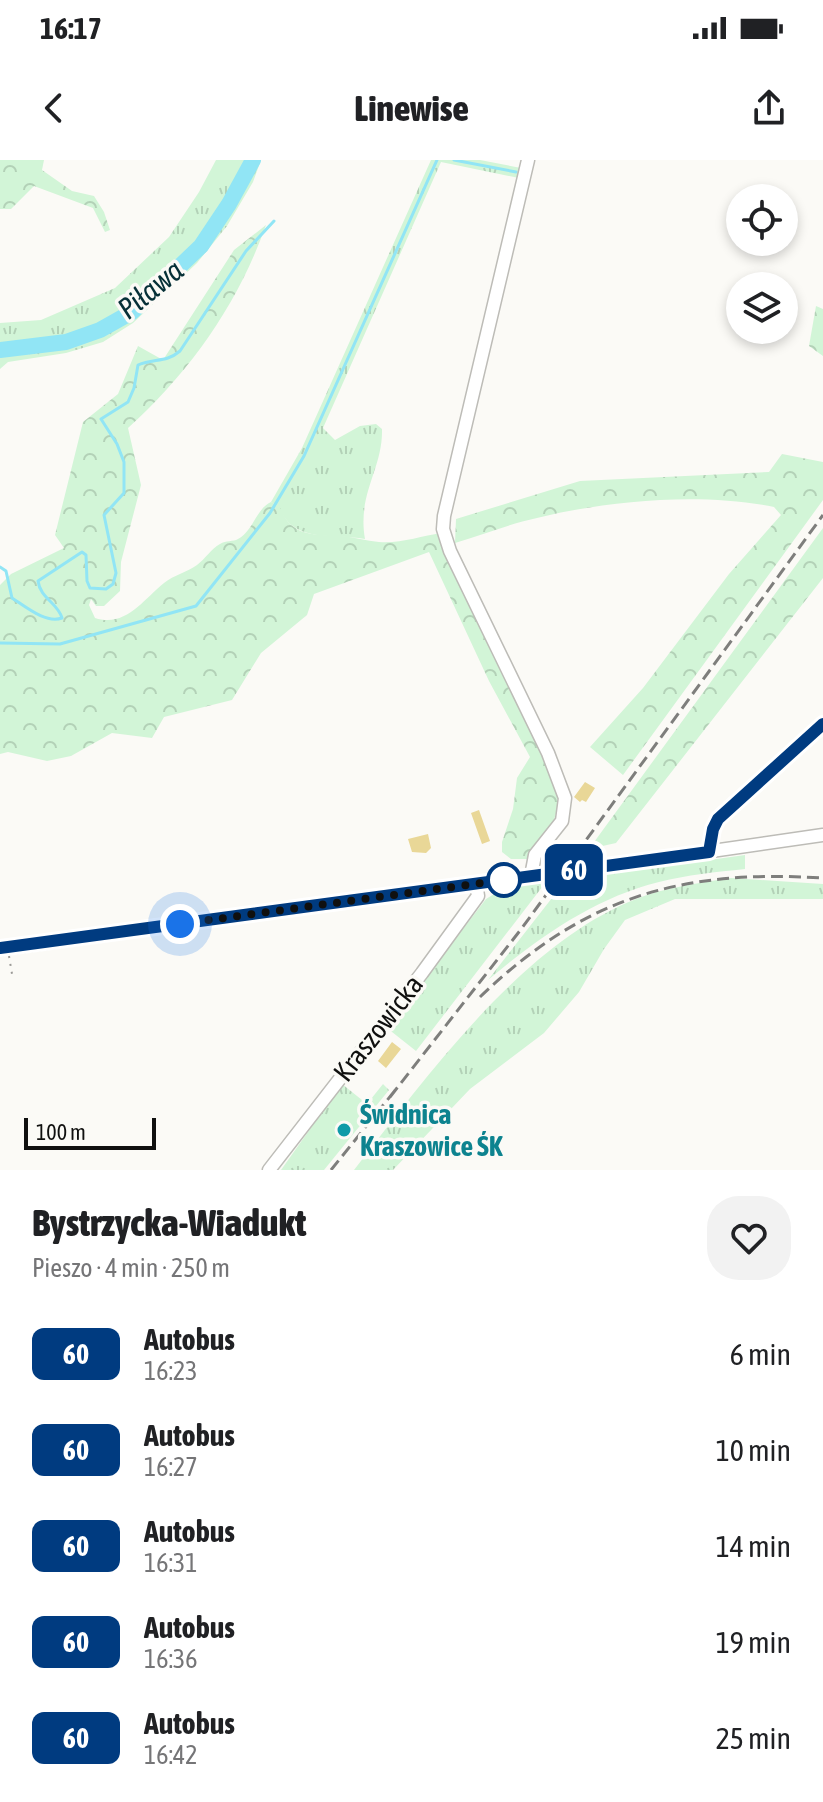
<!DOCTYPE html>
<html lang="pl">
<head>
<meta charset="utf-8">
<style>
	:root { --surface:#fff; --page:#f2f2f2; --text:#202124; --muted:#757577 }
	body { margin:0; font-family:"Asap Condensed",sans-serif; background:var(--page); color:var(--text); height:100vh; display:flex; flex-direction:column; font-size:30px; white-space:nowrap }
	* { box-sizing:border-box; margin:0 }
	p { font-size:26px; color:var(--muted) }
	.icon { flex:none; width:44px; height:44px; fill:none; stroke:currentColor; stroke-width:2; stroke-linecap:round; stroke-linejoin:round }
	.map { position:relative; height:1010px; overflow:hidden }
	.drawer { display:flex; flex-direction:column; background:var(--surface); flex:1 }
	.drawer>* { flex:none }
	.badge { padding:0 16px; border-radius:12px; font-size:28px; line-height:52px }
	.buttons { position:absolute; left:726px; top:24px; display:grid; gap:16px }
	.buttons a { display:grid; place-items:center; width:72px; height:72px; border-radius:50%; background:var(--surface); box-shadow:0 4px 12px #0003; font-size:40px }
	.scale { position:absolute; left:24px; bottom:20px; width:132px; box-sizing:border-box; padding-left:8px; border:4px solid #10100f; border-top:0; font-size:22px; line-height:28px; white-space:nowrap; color:#10100f; -webkit-text-stroke:6px #fbfaf6; paint-order:stroke }
	.you { position:absolute; width:40px; height:40px; margin:-20px; border:6px solid #fff; border-radius:50%; background:#1a73e8; box-shadow:0 0 0 12px #1a73e833 }
	.map>.badge { position:absolute; translate:-50% -50%; box-shadow:0 0 0 4px #fff }
	.round { display:grid; place-items:center; flex:none; width:84px; height:84px; border-radius:32px; background:var(--page) }
	.head { display:flex; align-items:center; justify-content:space-between; height:136px; padding:0 32px }
	h1 { font-size:38px; font-weight:800; line-height:60px }
	ul { padding:0; list-style:none }
	li { display:flex; align-items:center; gap:24px; height:96px; padding:0 32px }
	li div { flex:1 }
	li b { display:block; font-size:30px }
	li em { font-style:normal }
	li .badge { min-width:88px; font-weight:700; text-align:center }
	.status { display:flex; justify-content:space-between; align-items:center; height:56px; padding:0 40px; background:var(--surface); direction:ltr }
	.status svg { height:22px; fill:currentColor }
	header { display:flex; justify-content:space-between; align-items:center; height:104px; padding:0 32px; background:var(--surface); font-size:36px; font-weight:800 }
	.map>svg:first-child { display:block }
</style>
</head>
<body>
<div class="status"><b>16:17</b><svg viewBox="0 0 49 12"><path d="M0 12V9h3v3zM5 12V6h3v6zM10 12V3h3v9zM15 12V0h3v12zM26 1h20v11H26zM47 4h2v5h-2z"/></svg></div>
<header><svg class="icon" aria-label="back" viewBox="0 0 24 24"><path d="M15 5l-7 7 7 7"/></svg>Linewise<svg class="icon" aria-label="share" viewBox="0 0 24 24"><path d="M12 15V3M7 8l5-5 5 5M5 13v7h14v-7"/></svg></header>
<div class="map">
<svg width="823" height="1010" viewBox="0 0 823 1010">
	<defs>
		<pattern id="grass-tufts" width="24" height="20" patternUnits="userSpaceOnUse" patternTransform="scale(2)"><rect width="24" height="20" fill="#d2f5d7"/><path d="M3 7l-1-3M5 7V3M7 7l1-3M15 17l-1-3M17 17v-4M19 17l1-3" fill="none" stroke="#b3d1b7"/></pattern>
		<pattern id="forest-crowns" width="20" height="18" patternUnits="userSpaceOnUse" patternTransform="scale(2)"><rect width="20" height="18" fill="#d2f5d7"/><path d="M2 6a3 3 0 1 1 6 0M12 15a3 3 0 1 1 6 0" fill="none" stroke="#b3d1b7"/></pattern>
	</defs>
	<rect width="100%" height="100%" fill="#fbfaf6"/>
	<path fill="url(#grass-tufts)" d="M216 0H261L253 22 227 66 197 103 133 163 103 182 66 193 8 202 0 209V163L41 160 115 128 169 77 199 32Z
		M431 0H480L521 8 519 18 441 2 323 268 335 280 360 266 376 264 382 269C383 309 357 333 365 379 333 373 293 384 279 347L271 342 302 288Z
		M745 695V709C716 712 687 715 659 722 594 738 538 778 488 820L566 720Z
		M731 718 823 724V739H675L625 760 604 789 579 832 544 873 470 929 393 1010H354C427 916 523 783 636 739 667 727 699 723 731 718Z
		M546 722 416 891 387 868 486 739 507 726Z
		M342 924 367 944 383 924 389 930 324 1010H281Z"/>
	<path fill="url(#forest-crowns)" d="M0 0H44L42 10 72 31 94 36 104 52 110 70 105 72 93 48 34 26 11 49H0Z
		M266 65C238 144 190 212 128 268L141 325 121 402 120 431 104 446H96L91 439 89 445 95 458C125 468 143 440 164 423 174 415 187 412 197 405 205 399 211 389 220 384 226 380 233 382 238 379 253 371 256 349 271 342L280 347C291 378 315 374 342 376 354 377 366 381 379 382 398 384 422 376 441 373L439 380 554 615C564 656 552 667 528 699H511L502 692V682L513 649 517 618 530 597 489 521 429 392 314 434 307 455 261 493 232 540 164 557 152 578 112 573 71 596 47 601 8 592 0 594V425L11 414 64 388 55 375 83 262 118 234 138 186 163 200 234 90Z
		M816 146 823 149V196L809 186Z
		M782 294 823 302V340L623 615 590 587 643 528 729 414 781 355 774 347C701 332 610 340 537 358 509 364 482 375 455 383L456 359 580 321 769 312Z
		M823 368V418L616 683 589 689Z"/>
	<g fill="none" stroke-linecap="round" stroke-linejoin="round">
		<path stroke="#91e5f5" stroke-width="3" d="M454 0 516 12
			M0 407 6 411 12 438C26 447 46 464 62 458 58 443 40 438 38 421L82 392 86 395 87 421 90 428 106 429 113 424 116 413 104 355 124 333V302L117 284 101 259 128 242 134 228 138 205C154 198 166 203 180 191L246 91 274 61
			M0 483 60 484 196 446 270 353 304 296 437 0"/>
		<path stroke="#91e5f5" stroke-width="16" d="M0 190 66 182 100 170 132 152 201 86 229 44 253 0"/>
	</g>
	<path fill="#e9d797" d="M585 622 595 628 586 642 582 640 580 642 574 637Z
		M479 650 490 681 482 684 471 653Z
		M428 674 431 688 426 693 412 692 408 679Z
		M392 882 401 889 386 908 378 901Z"/>
	<g fill="none" stroke-linecap="round" stroke-linejoin="round">
		<g stroke="#bdbcb7" stroke-width="15">
			<path id="minor" d="M709 692 713 669 718 659 823 564
				M587 709 823 675
				M0 789 531 716 535 695 562 661 565 638 548 593 450 391 443 369 444 356 528 0
				M269 1010 422 813 478 736 476 723"/>
		</g>
		<path stroke="#9b9a97" stroke-width="2" stroke-dasharray="2 6" stroke-linecap="butt" d="M170 748 171 756
			M181 773 182 784
			M9 796 12 814"/>
		<use href="#minor" stroke="#fff" stroke-width="12"/>
		<path stroke="#7e7e7c" stroke-width="3" stroke-dasharray="12 6" stroke-linecap="butt" d="M480 837C584 737 681 709 823 718
			M390 937 522 768 823 355
			M331 1010 397 928"/>
		<g stroke="#bdbcb7" stroke-width="15" stroke-linecap="butt">
			<path id="minor-bridge" d="M531 716 587 709"/>
		</g>
		<use href="#minor-bridge" stroke="#fff" stroke-width="12"/>
	</g>
	<g fill="none" stroke-linecap="round" stroke-linejoin="round">
		<g stroke="#fff" stroke-width="18">
			<path id="line" d="M0 788 709 692 713 669 718 659 823 564"/>
		</g>
		<use href="#line" stroke="#003b80" stroke-width="12"/>
		<path stroke="#10100f" stroke-width="8" stroke-dasharray="0 14.4" d="M180 764 504 720"/>
	</g>
	<circle fill="#fff" stroke="#003b80" stroke-width="4" cx="504" cy="720" r="16"/>
	<circle fill="#0f9aa8" stroke="#fbfaf6" stroke-width="3" cx="344" cy="970" r="8"/>
	<g text-anchor="middle" dominant-baseline="central" stroke-width="7" stroke-linejoin="round" paint-order="stroke">
		<g font-size="28" fill="#10100f" stroke="#fbfaf6">
			<text transform="translate(378 868) rotate(-52)">Kraszowicka</text>
		</g>
		<g font-size="28" font-weight="bold" fill="#0d838f" stroke="#fbfaf6" text-anchor="start">
			<text x="360" y="954">Świdnica<tspan x="360" dy="32">Kraszowice ŚK</tspan></text>
		</g>
		<g font-size="30" font-style="italic" fill="#063037" stroke="#fbfaf6">
			<text transform="translate(150 129) rotate(-39)">Piława</text>
		</g>
	</g>
</svg>
<div class="buttons">
<a><svg class="icon" aria-label="locate" viewBox="0 0 24 24"><circle cx="12" cy="12" r="6"/><path d="M12 2v4M12 18v4M2 12h4M18 12h4"/></svg></a>
<a><svg class="icon" aria-label="layers" viewBox="0 0 24 24"><path d="M12 4l9 5-9 5-9-5zM3 14l9 5 9-5"/></svg></a>
</div>
<div class="scale">100 m</div>
<div class="you" style="left:180px;top:764px"></div>
<b class="badge" style="left:574px;top:710px;background:#003b80;color:#fff">60</b>
</div>
<section class="drawer">
<div class="head"><div><h1>Bystrzycka-Wiadukt</h1><p>Pieszo · 4 min · 250 m</p></div><a class="round"><svg class="icon" aria-label="heart" viewBox="0 0 24 24"><path d="M12 20l-8-8c-3-5 5-10 8-4 3-6 11-1 8 4z"/></svg></a></div>
<ul>
<li><span class="badge" style="background:#003b80;color:#fff">60</span><div><b>Autobus</b><p>16:23</p></div><em>6 min</em></li>
<li><span class="badge" style="background:#003b80;color:#fff">60</span><div><b>Autobus</b><p>16:27</p></div><em>10 min</em></li>
<li><span class="badge" style="background:#003b80;color:#fff">60</span><div><b>Autobus</b><p>16:31</p></div><em>14 min</em></li>
<li><span class="badge" style="background:#003b80;color:#fff">60</span><div><b>Autobus</b><p>16:36</p></div><em>19 min</em></li>
<li><span class="badge" style="background:#003b80;color:#fff">60</span><div><b>Autobus</b><p>16:42</p></div><em>25 min</em></li>
</ul>
</section>
</body>
</html>
